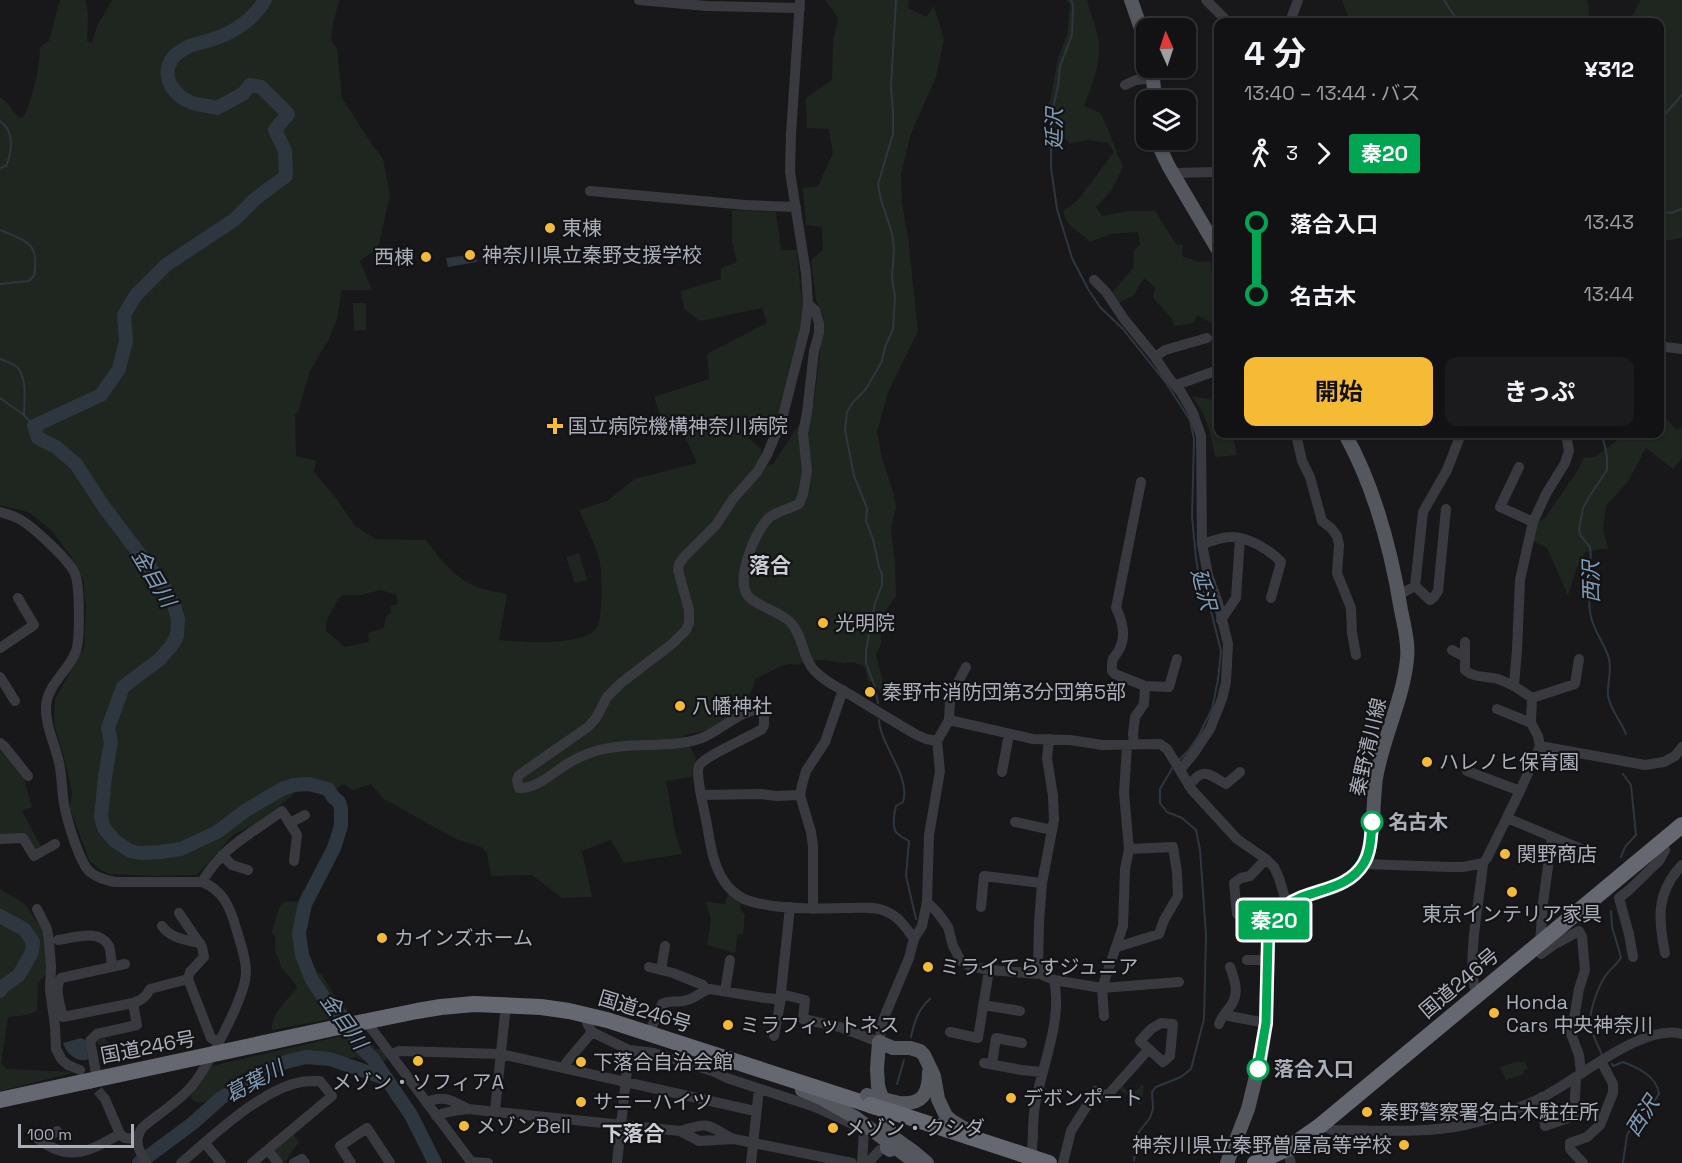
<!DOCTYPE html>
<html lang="ja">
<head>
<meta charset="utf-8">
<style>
	:root { --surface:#121214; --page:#1b1b1d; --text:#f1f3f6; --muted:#9c9ea0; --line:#313234; --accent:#f6bb35 }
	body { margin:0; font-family:"Space Grotesk","Noto Sans JP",sans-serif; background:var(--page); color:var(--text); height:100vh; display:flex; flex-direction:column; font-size:22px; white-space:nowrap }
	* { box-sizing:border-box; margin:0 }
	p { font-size:20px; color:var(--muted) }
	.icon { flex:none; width:33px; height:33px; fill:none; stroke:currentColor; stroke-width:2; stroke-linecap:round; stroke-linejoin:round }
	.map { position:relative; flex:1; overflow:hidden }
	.drawer { position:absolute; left:1214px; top:18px; width:450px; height:420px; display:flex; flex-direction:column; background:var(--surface); border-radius:12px; box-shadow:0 2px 4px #0004,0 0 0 2px var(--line) }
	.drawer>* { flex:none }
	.badge { padding:0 12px; border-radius:4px; font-size:21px; line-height:39px }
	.needle { width:39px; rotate:357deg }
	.fabs { position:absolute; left:1136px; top:18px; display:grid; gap:12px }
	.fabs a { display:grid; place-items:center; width:60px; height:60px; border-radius:12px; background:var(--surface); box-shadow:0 2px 4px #0004,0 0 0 2px var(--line); font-size:30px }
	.scale { position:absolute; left:18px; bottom:15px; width:116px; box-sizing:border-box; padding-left:6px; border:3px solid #aaafba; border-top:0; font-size:16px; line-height:21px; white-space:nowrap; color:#aaafba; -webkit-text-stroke:4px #131316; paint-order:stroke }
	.map>.badge { position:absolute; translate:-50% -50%; box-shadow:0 0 0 3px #fff }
	.legs { display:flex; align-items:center; gap:9px; height:66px; padding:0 30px; font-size:20px }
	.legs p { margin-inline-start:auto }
	.overview { display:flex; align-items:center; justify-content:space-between; height:102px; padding:0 30px }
	h1 { font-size:33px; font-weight:700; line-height:45px }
	.button { display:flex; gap:12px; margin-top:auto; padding:12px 30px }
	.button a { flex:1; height:69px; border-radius:12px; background:var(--accent); color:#111; font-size:24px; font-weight:700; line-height:69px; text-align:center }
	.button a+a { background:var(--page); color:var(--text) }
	ul { padding:0 30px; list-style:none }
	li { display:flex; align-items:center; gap:21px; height:72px; font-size:22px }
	li i { display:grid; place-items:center; width:9px; height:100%; margin:0 8px; background:currentColor }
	li i::after { content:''; width:15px; height:15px; margin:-8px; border:4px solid; border-radius:50%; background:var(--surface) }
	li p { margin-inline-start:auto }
	li:first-child i { background:linear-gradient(#0000 50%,currentColor 0) }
	li:last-child i { background:linear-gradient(currentColor 50%,#0000 0) }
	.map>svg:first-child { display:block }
</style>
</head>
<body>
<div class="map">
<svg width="1682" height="1163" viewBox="0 0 1682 1163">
	<rect width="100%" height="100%" fill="#18181b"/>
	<path fill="#1e261f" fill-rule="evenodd" d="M60 0H86L88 16 87 41 92 43 97 26 112 0H340L334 18 331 40 337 48 342 98 371 143 383 159 390 195 378 248 360 261 372 290H342L337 319 329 339 310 371 299 409 295 415 296 456 316 461 314 472 336 498 355 526 376 539 426 540C436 554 448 569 462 579 474 588 492 591 507 594L499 640C519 642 586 647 597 627 603 617 602 574 600 562 598 549 584 523 579 510L607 501 635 479 697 463 679 424 663 422 654 397 709 379 707 354 767 323 762 308 700 321 684 309 681 291 721 279V268L737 262 732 241V210L776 212 781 250H797L800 285 804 312 797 349 776 418 772 426 756 432 748 438 761 449 762 466 773 464 814 402 824 318 816 300 811 260 823 250 822 227 806 225 803 188 818 186 833 153 829 129 807 128 806 98 832 80 833 42 838 18 825 0H909L908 8 926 17 934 6 944 39 936 77 910 136 901 174 902 203 908 237 918 331 888 392 877 432 882 458 893 491 896 507 891 529 895 563 896 596 881 617V644L876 654 888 703 874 683 868 681 865 667 853 662 844 663 822 660 805 661 798 665 789 664 779 667 755 679 752 690 743 705 708 730 684 735 696 758 692 777 666 781 676 836 682 854 624 863 611 840 582 851 592 897 562 898 532 875 491 876 487 853 481 847 456 839 384 799 371 784 353 790 344 784 327 795 316 790H294L292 796 255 825 234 834 197 875 157 876 109 874 99 869 89 860 70 808 72 792 64 757 54 724 55 699 84 648 86 608 84 595V581L71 556 51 530 28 512 0 505V97L7 103 19 118 24 116C34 95 39 70 40 47L49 41ZM381 590 396 595 398 604 390 606 391 612 386 616 384 628 368 633 369 642 345 647 326 631V622L338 599 344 595H361Z
		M1066 0H1087C1091 15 1098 31 1099 46 1100 66 1091 88 1084 106L1101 113 1123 167 1112 190 1096 207 1102 216 1128 211H1155L1176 244 1183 245 1182 256 1199 262 1211 261V270L1218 278V330L1211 323 1197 315 1194 323 1174 326 1172 319 1153 298 1155 287 1144 278 1133 296 1116 304 1109 296 1133 268 1134 250 1140 245 1138 232 1111 234 1090 242C1080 231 1066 228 1063 211L1078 200 1114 152 1108 143 1087 140 1070 144 1054 127 1045 115 1051 96 1058 58 1067 35 1070 4Z
		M1342 0H1584L1588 1 1589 17 1605 22H1359L1355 17 1348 16Z
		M1641 0H1682V238L1659 242V22H1624L1626 19 1632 16Z
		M353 303H366V330L354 331Z
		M1192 396 1218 401V434H1242L1234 441 1237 455 1215 457C1211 431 1207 418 1192 396Z
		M1666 419 1677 430 1682 427V458L1673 469 1646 448 1629 480 1606 506 1603 529 1608 548 1585 552 1576 569 1568 596 1547 548 1531 540 1536 522 1544 519 1575 475 1584 458 1595 457 1619 439 1632 434H1659V420Z
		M579 553 587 580 575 583 566 557Z
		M3 749 22 772 32 807 22 811 42 848 36 851 25 834 0 836V751Z
		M312 888C309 902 311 925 304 936L309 959 313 964 315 972 322 974 332 992 351 1015 272 1030C270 1016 286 1000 296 990L297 986 281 967 278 957 275 953C276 947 275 942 275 936L272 933C274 927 278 906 283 903 287 900 294 902 298 902L303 890Z
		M0 889 25 904 41 928 48 962 46 974 38 983 37 1011 27 1015 8 1017 1 1063 7 1069 76 1072 0 1091Z
		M728 893 741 902 740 909 745 915 743 935 738 934 735 953 707 945 711 920 706 902 725 904Z
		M363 1031 368 1037 375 1049H380L386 1052 387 1058 383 1064 376 1065 355 1057 348 1059 321 1052 302 1053 262 1065 241 1082 225 1091 204 1102H196L190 1097 194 1090 212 1066Z
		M105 1038 106 1041H108L116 1061 101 1062 97 1040Z
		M1519 1061 1520 1063 1525 1061 1528 1069 1523 1071 1524 1074 1506 1080 1500 1067Z
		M1142 1084 1144 1086 1141 1105C1133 1099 1126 1095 1118 1088L1121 1085 1132 1095Z
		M292 1133 299 1142 284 1163H283L273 1148Z"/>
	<path fill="#2e373f" d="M475 254 477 262 448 267 446 258Z
		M81 1038 85 1040 88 1058 87 1060C76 1062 66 1053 63 1043Z"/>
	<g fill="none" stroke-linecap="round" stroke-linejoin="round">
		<path stroke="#2e373f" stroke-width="2" d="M1071 0 1073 5 1072 35 1060 66 1058 86 1051 117V168L1057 209 1072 258 1088 289 1100 307 1123 329 1166 383 1190 420 1194 439 1192 517 1196 558 1200 584 1212 615 1221 651 1218 680 1212 709 1199 735 1189 750 1178 761
			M1444 0 1458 22
			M0 121C15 131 12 152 6 166L0 168
			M1659 121 1682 95
			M1659 212 1671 213 1682 209
			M0 230C27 242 40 242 34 276L29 281 0 284
			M0 359C5 361 13 363 17 367 28 379 24 401 24 415L34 426
			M0 398 24 415
			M1602 434 1607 456V470L1589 497 1583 508 1579 530 1581 536 1590 547C1593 568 1587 591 1590 612 1592 630 1605 643 1609 659 1612 672 1607 684 1608 696 1611 711 1621 721 1626 734
			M878 703 875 687 866 663V651L875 603 882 585V574L879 567 873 539 866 521 867 508 854 476 845 430 847 412 853 402 866 389 882 361 885 347 893 329 895 297 892 278 894 249 892 233 881 200 878 184 893 134V111L891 86 896 0
			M879 720C881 747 911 776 903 802L896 806C894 813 892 826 896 832 899 836 906 839 909 841L906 876 916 919
			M1621 857 1625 847 1636 835 1631 785 1623 774
			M911 1037C914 1023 918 1009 930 999
			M1602 1055C1599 1047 1594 1038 1591 1029 1587 1014 1598 987 1606 975 1611 968 1618 964 1621 957L1612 927 1611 911
			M1612 1064 1613 1066 1623 1062C1638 1068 1657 1076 1659 1094L1653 1103 1646 1106 1641 1111 1627 1135 1623 1163
			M897 1084 904 1060
			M1134 1160 1138 1133 1150 1118 1153 1109 1152 1092 1156 1087 1181 1077 1191 1069 1204 1019 1206 935 1200 850 1196 830 1182 818 1167 812 1160 803V789L1173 767"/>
		<path stroke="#2e373f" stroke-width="14" d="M265 0C253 20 232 34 210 40 202 43 191 44 184 49 158 63 165 91 190 102 198 105 209 106 217 108L243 94 250 85 261 87 288 114 275 130 285 151 286 176 255 199 234 220 166 265 136 295 124 315 126 341 119 369 101 395 34 426 38 438 56 447 76 464 104 507 163 585 174 606 178 619 177 636 172 645 160 659 123 687 108 728 111 742 105 777 101 817 104 828 115 841 130 851 140 853 160 852 181 849 217 832 245 811 282 789 294 785 309 784 328 789 333 797 339 802 341 809V826L334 848 305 904 299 933 302 955 312 980 331 1008 342 1016 361 1047 373 1059 411 1115 435 1163
			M0 916 24 929 33 942 32 952 19 975 1 988 0 991
			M139 1163 193 1123 221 1098 278 1064 306 1057 330 1059 387 1079"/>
		<path stroke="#35363b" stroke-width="10" stroke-dasharray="10 5" stroke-linecap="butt" d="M88 1079 105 1099"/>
		<path stroke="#393a40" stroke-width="10" d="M639 0 707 6 800 8
			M800 0 791 134 790 172 806 273 808 304 805 329 782 419 767 455 757 472 733 499 716 525 684 557 679 564 678 570 689 610V623L686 630 672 644 621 683 607 697 596 718 588 727 519 775 517 780 519 788C536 789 553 773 567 764 575 759 584 755 593 752 628 740 668 750 702 738 718 732 744 708 759 710L764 717V725L762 729C750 737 704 756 699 766 695 775 705 813 707 825 710 843 713 865 724 881 728 888 737 895 744 899 771 910 819 909 848 908 860 908 874 906 885 911 898 916 906 927 914 939
			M1206 0 1228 22
			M1290 22 1298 0
			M1125 85 1136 80 1154 78
			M1173 173 1218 172
			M590 191 746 205 796 207
			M1094 280 1106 292 1124 319 1155 357 1168 377 1181 392 1193 413 1201 436 1202 544 1208 575 1218 603 1228 644 1226 682 1222 699 1210 729 1194 753 1180 770
			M808 304 815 310 819 323V333L814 351 807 413 803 433 807 471 803 494 799 504C789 509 778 511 770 517 755 529 734 582 749 597 760 608 780 611 791 623 803 636 802 656 813 669 824 682 840 688 854 697 875 710 896 723 917 735L926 739 937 741
			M1659 346 1682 349
			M1155 357 1165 350 1207 338
			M1177 387 1179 384 1218 370
			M1296 434 1302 461 1310 477 1322 521 1331 528 1337 536 1339 545 1337 573 1351 608 1352 633 1356 655
			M1519 467 1500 507 1533 522
			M0 512C6 514 12 515 17 518 31 524 70 561 75 574 80 585 80 640 76 651 69 671 48 683 46 706 45 728 57 747 60 768 62 780 62 792 64 804 67 820 79 862 90 872 97 878 106 880 115 882H202C223 890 230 907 236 928 240 942 246 957 246 972 246 996 207 1068 191 1087 177 1103 158 1114 142 1128 133 1142 139 1150 146 1163
			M1202 544C1211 542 1221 537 1230 537 1247 536 1270 550 1281 562L1271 598
			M1415 586 1430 600 1434 597 1438 591 1446 509
			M1399 595 1415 586 1423 512 1447 470 1461 434
			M1221 620 1236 598 1240 538
			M0 648 34 625 18 598
			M1452 650 1465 657V670C1474 678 1486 676 1498 679 1511 683 1521 690 1532 698L1531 723 1538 736 1540 746 1520 791 1487 858 1483 863C1480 900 1465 963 1477 996
			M1465 657V642
			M0 677 15 701
			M1514 685 1517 650 1520 580 1533 522 1546 494 1565 463 1569 451 1566 434
			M1145 686 1169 687 1177 659
			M1532 698 1575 684 1579 659
			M1497 709 1531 723
			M949 720 1033 739 1070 740 1102 745 1160 744 1167 749 1192 790 1237 839 1266 859 1274 867 1279 878 1287 905
			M0 743 5 747 28 776
			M1134 744 1133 734 1135 717 1144 704 1145 686 1115 674 1112 671C1111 655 1115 659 1120 648 1126 635 1122 620 1116 608L1141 482
			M1540 746 1645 765 1664 762 1675 756 1682 747
			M1467 771 1520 791
			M1002 772 1009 734
			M1189 786C1203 766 1208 774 1226 784L1240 772
			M701 795 761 794 776 796 800 795
			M1507 818 1584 850
			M1015 822 1052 830
			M290 823 305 815
			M0 839 23 838 34 856 55 844
			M222 855 232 865 248 870
			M1363 864 1450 867H1463L1483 863
			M202 882C223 846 250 835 282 811L297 835 294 861
			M927 902 938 913 948 927 953 946 961 961 970 966 989 970 1040 974 1054 980 1102 988 1123 926 1125 869 1129 849 1124 793 1127 746
			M981 907 984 876 1042 883
			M37 909 47 929 49 942 51 966 50 990 55 1026 56 1049 62 1060 68 1065 80 1070
			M813 909V846L811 832 800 795 802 785 806 771 825 742 843 690
			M179 913 202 947 204 957 190 972 188 979 211 1038 219 1042
			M1237 914 1234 883 1241 878 1250 876 1266 859
			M162 926C170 938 186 940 200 943
			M58 940C74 938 99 928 109 946 111 952 111 960 112 966
			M1540 942 1543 903 1552 837
			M1535 946 1541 954 1555 944 1579 931 1582 937 1585 970 1579 989 1574 1019 1568 1022V1026L1579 1055 1581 1073
			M1117 947 1159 934 1164 920 1178 896 1177 872 1173 847 1129 849
			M1665 953C1658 918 1656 893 1682 865
			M1633 957 1629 934 1619 898 1629 890 1659 861 1665 850 1661 841
			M1247 960H1267
			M125 964 61 978C54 988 60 1005 63 1017L133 1003C142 1000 146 997 150 989L188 979
			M649 967 673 973 703 985 705 990
			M661 970 665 946
			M1040 974 1038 967 1039 923 1042 883 1054 820 1053 796 1047 758 1049 739
			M725 991 730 960
			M783 997 781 992 790 907
			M983 1005 1020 1011
			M1225 1014 1229 1016 1266 1023
			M1104 1016 1102 988 1179 982
			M587 1023 592 1032 629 1050 654 1053 715 1072 727 1078 815 1107 859 1127 864 1130 862 1163
			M1161 1023 1173 1024 1170 1056 1163 1062 1140 1041 1151 1029Z
			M1219 1024C1222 1015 1229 1010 1233 1002 1239 991 1234 978 1230 967
			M371 1028 472 1163
			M950 1032 978 1038 989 970
			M649 1033 662 1004C670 1000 678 1003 687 1000 696 998 701 991 710 989L765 998 776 999 785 995 805 1000 803 1019 840 1027 879 1042 883 1020 909 958 914 939 922 926 927 902 929 835 940 771 937 741 949 720 950 702 953 692 966 667
			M774 1036 781 998
			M391 1055 399 1051 501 1054 755 1111
			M984 1063 1021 1070 1042 1072
			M992 1064 996 1038 1022 1043
			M565 1067 566 1063 592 1032
			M97 1078 90 1041 97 1034 137 1025 133 1003
			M1542 1097 1545 1126 1574 1116 1576 1077
			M105 1099 120 1134 125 1138 137 1139
			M426 1102C445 1095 451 1100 468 1109
			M495 1111 506 1004
			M436 1116C444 1112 459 1110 468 1109L680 1131 699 1141 734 1139 852 1163
			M1321 1125 1332 1130C1376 1130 1422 1134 1465 1125 1492 1119 1518 1109 1543 1097 1577 1080 1644 1022 1682 1034
			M680 1131C712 1121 706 1125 733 1139
			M37 1138C69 1163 88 1152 120 1134
			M41 1142 57 1131
			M205 1143 221 1163
			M1287 1149 1291 1163
			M268 1150 278 1163
			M1031 1157C1034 1140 1032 1122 1035 1105 1042 1066 1063 1019 1054 980
			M471 1162 488 1163
			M181 1163C213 1136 260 1090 301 1082 307 1081 314 1081 320 1081L332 1096 252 1163
			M294 1163 302 1159 305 1163
			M351 1163 340 1146 367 1128 390 1163
			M617 1163 629 1050
			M751 1163 759 1089
			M868 1163 880 1150 887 1148
			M1063 1163 1071 1131 1096 1091 1107 1096 1148 1050
			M1583 1163 1570 1149V1143L1587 1137 1600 1125 1613 1093V1084L1601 1061"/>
		<path stroke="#55575f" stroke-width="14" d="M1131 0 1146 43
			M1152 68 1155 100
			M1156 140 1169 167 1218 250
			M802 1090 821 1098 856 1118
			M899 1103C923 1105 929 1093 929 1072
			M890 1135 914 1152 927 1163
			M890 1150 887 1148 890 1132 882 1098 878 1086 877 1069 879 1042 893 1048H910L920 1051 924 1055 934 1076 938 1099 946 1116 952 1121 972 1133
			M1227 1163 1248 1109 1261 1056 1266 1023 1268 940C1277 883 1330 903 1359 870 1376 850 1372 804 1376 778 1383 737 1403 700 1407 659 1409 643 1404 626 1401 610 1391 549 1375 488 1345 434"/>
		<path stroke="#656871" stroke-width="16" d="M0 1100 334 1028 417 1011 441 1007 474 1004 541 1007 569 1011 607 1020 870 1105
			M902 1115 1049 1163
			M1255 1163 1287 1149 1321 1125 1682 825"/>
		<path stroke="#55575f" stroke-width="14" d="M867 1095 899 1103
			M856 1118 916 1163"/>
		<path stroke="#656871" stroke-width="16" d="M870 1105 902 1115"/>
	</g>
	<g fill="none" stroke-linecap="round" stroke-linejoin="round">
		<g stroke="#fff" stroke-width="14">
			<path id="line-1" d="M1258 1069 1266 1023 1268 940C1277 879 1340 904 1364 863 1371 851 1371 836 1372 822"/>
		</g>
		<use href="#line-1" stroke="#00a651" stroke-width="9"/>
	</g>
	<g fill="#f6bb35" stroke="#131316" stroke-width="2">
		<circle cx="550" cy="228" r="6"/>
		<circle cx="470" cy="255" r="6"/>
		<circle cx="426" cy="257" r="6"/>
		<path d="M552 417h6v6h6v6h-6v6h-6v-6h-6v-6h6z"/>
		<circle cx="823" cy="623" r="6"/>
		<circle cx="870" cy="692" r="6"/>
		<circle cx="680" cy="706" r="6"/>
		<circle cx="1427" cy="762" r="6"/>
		<circle cx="1505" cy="854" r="6"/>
		<circle cx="1512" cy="892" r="6"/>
		<circle cx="382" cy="938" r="6"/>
		<circle cx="928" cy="967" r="6"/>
		<circle cx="1494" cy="1013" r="6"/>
		<circle cx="728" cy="1025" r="6"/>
		<circle cx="418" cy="1061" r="6"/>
		<circle cx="581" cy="1062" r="6"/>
		<circle cx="1011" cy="1098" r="6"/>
		<circle cx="581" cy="1102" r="6"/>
		<circle cx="1367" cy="1112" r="6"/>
		<circle cx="464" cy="1126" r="6"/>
		<circle cx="833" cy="1128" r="6"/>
		<circle cx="1404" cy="1145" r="6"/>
	</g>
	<g fill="#fff" stroke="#00a651" stroke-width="3">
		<circle cx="1372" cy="822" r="10"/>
		<circle cx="1258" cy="1069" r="10"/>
	</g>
	<g text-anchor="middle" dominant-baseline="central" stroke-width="4.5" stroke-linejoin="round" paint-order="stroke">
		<g font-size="20" fill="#aaafba" stroke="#131316" text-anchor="start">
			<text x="562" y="228">東棟</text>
			<text x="482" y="255">神奈川県立秦野支援学校</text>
			<text x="414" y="257" text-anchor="end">西棟</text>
			<text x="568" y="426">国立病院機構神奈川病院</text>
			<text x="835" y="623">光明院</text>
			<text x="882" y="692">秦野市消防団第3分団第5部</text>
			<text x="692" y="706">八幡神社</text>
			<text x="1439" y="762">ハレノヒ保育園</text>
			<text x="1517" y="854">関野商店</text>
			<text x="1512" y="914" text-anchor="middle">東京インテリア家具</text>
			<text x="394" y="938">カインズホーム</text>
			<text x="940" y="967">ミライてらすジュニア</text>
			<text x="1506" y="1002">Honda<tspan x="1506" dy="23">Cars 中央神奈川</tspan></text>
			<text x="740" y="1025">ミラフィットネス</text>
			<text x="593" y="1062">下落合自治会館</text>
			<text x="418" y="1082" text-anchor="middle">メゾン・ソフィアA</text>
			<text x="1023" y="1098">デボンポート</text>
			<text x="593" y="1102">サニーハイツ</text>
			<text x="1379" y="1112">秦野警察署名古木駐在所</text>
			<text x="476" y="1126">メゾンBell</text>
			<text x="845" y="1128">メゾン・クシダ</text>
			<text x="1392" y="1145" text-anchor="end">神奈川県立秦野曽屋高等学校</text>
		</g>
		<g font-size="20" fill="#aaafba" stroke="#131316">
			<text transform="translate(1368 747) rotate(-77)">秦野清川線</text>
			<text transform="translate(1459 983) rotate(-40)">国道246号</text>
			<text transform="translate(645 1011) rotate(17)">国道246号</text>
			<text transform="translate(148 1047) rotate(-11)">国道246号</text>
		</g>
		<g font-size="20" font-weight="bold" fill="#aaafba" stroke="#131316" text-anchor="start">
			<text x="1388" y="822">名古木</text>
			<text x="1274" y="1069">落合入口</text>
		</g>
		<g font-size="21" font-style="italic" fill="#819cb6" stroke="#131316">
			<text transform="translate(1054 129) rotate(-89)">延沢</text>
			<text transform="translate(154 578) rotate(59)">金目川</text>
			<text transform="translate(1591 582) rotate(-91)">西沢</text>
			<text transform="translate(1204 589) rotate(75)">延沢</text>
			<text transform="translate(344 1021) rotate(54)">金目川</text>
			<text transform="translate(254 1081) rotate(-28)">葛葉川</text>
			<text transform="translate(1642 1116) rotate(-57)">西沢</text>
		</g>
		<g font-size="21" font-weight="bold" fill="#ccced6" stroke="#131316">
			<text x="770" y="565">落合</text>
			<text x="633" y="1133">下落合</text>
		</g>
	</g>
</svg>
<div class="fabs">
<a><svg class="needle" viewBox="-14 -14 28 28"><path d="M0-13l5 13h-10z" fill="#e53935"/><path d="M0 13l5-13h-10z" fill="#9c9ea0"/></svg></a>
<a><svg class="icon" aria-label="layers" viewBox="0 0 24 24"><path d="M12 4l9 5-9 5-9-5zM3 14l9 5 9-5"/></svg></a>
</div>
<div class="scale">100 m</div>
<b class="badge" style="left:1274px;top:920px;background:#00a651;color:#fff">秦20</b>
<section class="drawer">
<div class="overview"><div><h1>4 分</h1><p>13:40 – 13:44 · バス</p></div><b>¥312</b></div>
<div class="legs"><svg class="icon" aria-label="walk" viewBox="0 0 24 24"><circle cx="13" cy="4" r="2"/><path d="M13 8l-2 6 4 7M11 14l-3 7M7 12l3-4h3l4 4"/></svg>3<svg class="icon" aria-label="forward" viewBox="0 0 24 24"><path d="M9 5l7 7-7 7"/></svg><b class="badge" style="background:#00a651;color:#fff">秦20</b></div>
<ul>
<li><i style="color:#00a651"></i><b>落合入口</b><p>13:43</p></li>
<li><i style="color:#00a651"></i><b>名古木</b><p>13:44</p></li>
</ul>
<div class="button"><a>開始</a><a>きっぷ</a></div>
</section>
</div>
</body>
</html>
